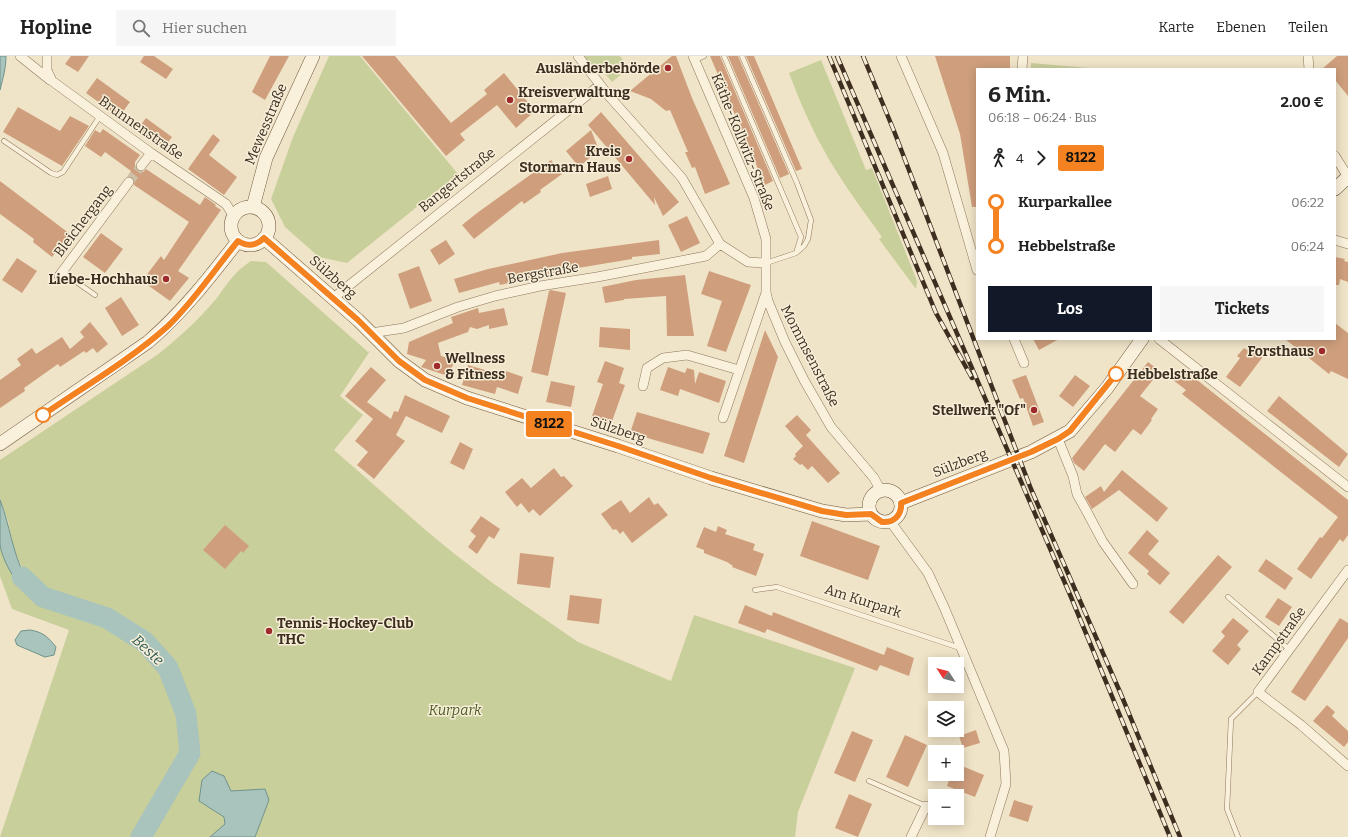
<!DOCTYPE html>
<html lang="de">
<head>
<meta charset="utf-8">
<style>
	:root { --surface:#fff; --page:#f6f6f6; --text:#222; --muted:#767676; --line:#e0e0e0; --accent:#111827 }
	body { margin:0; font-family:Bitter,serif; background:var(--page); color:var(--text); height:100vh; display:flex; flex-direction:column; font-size:15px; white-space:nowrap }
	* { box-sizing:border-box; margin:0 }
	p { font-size:13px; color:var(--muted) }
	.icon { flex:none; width:22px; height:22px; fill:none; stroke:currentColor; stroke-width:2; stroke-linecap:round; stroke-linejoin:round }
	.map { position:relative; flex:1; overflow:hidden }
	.drawer { position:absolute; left:976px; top:12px; width:360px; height:272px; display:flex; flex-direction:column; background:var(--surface); border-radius:0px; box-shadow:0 2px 10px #0003 }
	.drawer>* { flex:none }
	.badge { padding:0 8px; border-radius:3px; font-size:14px; line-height:26px }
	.needle { width:26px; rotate:306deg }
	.controls { position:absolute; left:928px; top:601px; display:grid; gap:8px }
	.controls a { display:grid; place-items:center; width:36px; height:36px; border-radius:0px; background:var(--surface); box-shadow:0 2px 10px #0003; font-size:20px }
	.map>.badge { position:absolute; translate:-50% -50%; box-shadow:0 0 0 2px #fff }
	.legs { display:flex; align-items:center; gap:6px; height:44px; padding:0 12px; font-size:13px }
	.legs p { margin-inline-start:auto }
	.headline { display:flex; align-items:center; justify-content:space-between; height:68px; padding:0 12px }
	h1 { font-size:22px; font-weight:700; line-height:30px }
	.cta { display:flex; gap:8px; margin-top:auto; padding:8px 12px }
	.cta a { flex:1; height:46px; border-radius:0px; background:var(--accent); color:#fff; font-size:16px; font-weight:700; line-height:46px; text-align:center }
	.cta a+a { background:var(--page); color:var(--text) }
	ul { padding:0 12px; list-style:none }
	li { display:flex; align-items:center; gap:14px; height:44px; font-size:15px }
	li i { display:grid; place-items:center; width:6px; height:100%; margin:0 5px; background:currentColor }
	li i::after { content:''; width:10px; height:10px; margin:-5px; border:3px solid; border-radius:50%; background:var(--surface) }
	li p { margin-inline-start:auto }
	li:first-child i { background:linear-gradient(#0000 50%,currentColor 0) }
	li:last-child i { background:linear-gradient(currentColor 50%,#0000 0) }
	header { display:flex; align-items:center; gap:24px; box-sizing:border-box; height:56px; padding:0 20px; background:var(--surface); border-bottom:1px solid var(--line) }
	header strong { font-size:19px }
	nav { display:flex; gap:22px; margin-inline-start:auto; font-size:14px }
	.search { width:280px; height:36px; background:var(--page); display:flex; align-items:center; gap:10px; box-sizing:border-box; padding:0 14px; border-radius:0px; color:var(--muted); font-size:15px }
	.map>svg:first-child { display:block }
</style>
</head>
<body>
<header>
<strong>Hopline</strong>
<div class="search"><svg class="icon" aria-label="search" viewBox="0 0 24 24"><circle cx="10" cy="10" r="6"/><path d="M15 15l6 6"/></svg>Hier suchen</div>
<nav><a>Karte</a><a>Ebenen</a><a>Teilen</a></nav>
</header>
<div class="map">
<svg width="1348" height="781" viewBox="0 0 1348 781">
	<rect width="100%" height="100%" fill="#f0e4c8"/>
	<path fill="#c9cf9b" d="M329 0H360L458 118 347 207 319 201 285 171 271 143 293 81Z
		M584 0H620L629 12 612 26 597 8 591 11Z
		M821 4 866 114 872 112 917 225 916 233 879 183 882 181C867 160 852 140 838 118 818 87 802 52 789 17Z
		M1031 7 1101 13H1031Z
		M251 205 266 206 368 296 370 295 340 340 363 359 334 394 429 477 456 499 494 528 578 586 671 625 694 559 855 612 798 756 795 781H255L269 744 231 735 224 720 225 768 210 781H0L69 574 12 553 0 520V489L12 519 43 541 26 521 14 493 8 465 0 444V404L157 299C179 282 198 264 216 243 229 226 233 217 251 205Z"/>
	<path fill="#a9c4bc" stroke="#6f938a" d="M0 0H6C6 12 3 22 0 34Z
		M0 444C10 469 12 496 25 520 30 528 37 535 43 541L33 544C19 532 2 506 0 488 0 474 0 458 0 444Z
		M30 574C43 576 48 581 56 591L54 599 45 601 17 589 15 584 21 575Z
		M212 715 224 720 231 735 265 733 269 744 255 781H210L225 768 224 761 199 745 202 724Z"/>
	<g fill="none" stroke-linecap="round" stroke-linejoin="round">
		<path stroke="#a9c4bc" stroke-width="21" d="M22 521 43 541 107 562 145 586 168 612 186 658 190 697 141 781"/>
	</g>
	<path fill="#cf9f7d" d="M71 0H89L78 16 65 8Z
		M144 0H154L173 13 166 23 140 6Z
		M270 0H289L265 44 252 36Z
		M362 0H395L451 67 487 38 484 34 504 17 535 55 516 72 497 49 460 78 465 84 446 100Z
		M672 0H676L692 42 730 128 705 138 695 111 692 112 685 96H688L670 54 666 55 651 43 630 35Z
		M710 0H720L773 125 765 129Z
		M728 0H738L789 118 780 122Z
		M746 0H754L802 113 796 115Z
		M935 0H1010V13H977V151H972L960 78Z
		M1337 0H1348V40L1335 24V13H1322Z
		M97 22 130 46 119 61 86 37Z
		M18 51 60 75 70 60 89 70 62 110 3 76Z
		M601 56 679 146 663 160 654 141 655 149 588 69Z
		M146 62 172 81 163 93 137 74Z
		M103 73 140 99 135 106V112L138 115 143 116 146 113 200 149 205 141 216 149 215 150 221 154 178 215 189 222 170 245 142 225 161 200 164 204 189 166 134 129V123L128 120 131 115 105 96 101 101 85 90 95 74 100 77Z
		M591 74 599 94 579 111 566 95Z
		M213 78 220 84 209 99 237 121 224 139 188 113Z
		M551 104 562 118 540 134 541 136 524 148 522 145 474 183 462 169 477 157Z
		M608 120 612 133 590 141 586 128Z
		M0 125 70 178 52 201 33 186 34 183 0 158Z
		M687 160 700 187 681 196 668 169Z
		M101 177 123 193 105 217 83 201Z
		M446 184 455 198 439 209 430 194Z
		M659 184 660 198 632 201V203L566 214 500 229 499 226 459 237 454 223 488 213 562 197Z
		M1335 201 1345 203 1344 205 1348 206V226L1340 223 1339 229H1335Z
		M17 202 37 215 22 237 2 224Z
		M419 210 432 245 410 253 398 218Z
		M709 215 751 229 726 296 707 290 722 245 701 238Z
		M685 219 694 280H667L666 240 624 243V244L605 247 602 231 636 224Z
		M551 234 566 237 548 320 531 316 549 235Z
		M121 241 139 269 122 280 105 252Z
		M478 252 479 257 504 252 508 269 489 273V269L477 273 470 271 468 276 438 287 441 300 455 304 448 320 421 311 426 304 407 298 409 286 453 267 451 261Z
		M90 266 108 288 97 297 93 292 86 297 84 295 60 311 58 308 24 332 25 335 0 352V324L21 309 17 303 32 292 36 298 62 281 70 293 84 281 80 276Z
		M1335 267 1348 277V323L1331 315 1329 318 1285 283H1335Z
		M600 271 630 273V294L599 291Z
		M765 274 778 301 744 407 724 400Z
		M1033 283H1059L1039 294Z
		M1251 289 1265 298 1240 331 1226 321 1240 302 1237 300 1244 292 1247 294Z
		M605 305 624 312 619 327 625 329 610 371 591 363 603 328 597 326Z
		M1148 306 1160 315 1140 340 1158 353 1151 363 1152 364 1141 379 1133 373 1115 396 1105 388 1084 415 1074 407 1072 402Z
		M468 309 505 320 506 315 523 321 518 338 497 331 495 338 462 329Z
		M371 311 386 324 367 346 391 363 394 355 398 356 405 339 450 360 442 377 406 360 396 379 405 385 374 423 357 409 368 396 355 385 373 363 345 340Z
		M668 311 685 317 687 312 694 314 695 328 699 316 726 325 719 347 680 333 678 340 660 334Z
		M1182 312 1348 444V479L1343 486 1340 483 1311 523 1297 513 1320 481 1322 482 1338 461 1182 338 1186 334 1173 324Z
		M1026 319 1044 366 1033 370 1023 342 1020 343 1012 324Z
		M1075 319 1090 330 1073 351 1059 340Z
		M551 325 575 330 571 351 546 346Z
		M1279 340 1348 398 1339 411 1267 355Z
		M637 356 710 377 703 398 630 377Z
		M797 359 811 374 806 379 840 417 828 427 812 410 808 414 802 408 800 409 793 403 796 400 795 398 803 390 785 370Z
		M460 386 473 393 464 414 450 407Z
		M554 412 561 421 564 420 573 430 540 460 533 453 529 457 521 447 517 451 505 436 522 422 531 432Z
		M1122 414 1168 452 1157 466 1119 434 1092 453 1085 441 1101 430 1104 436Z
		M649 441 654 449 658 447 668 459 632 487 623 475 620 478 616 473 613 474 601 458 621 444 630 457Z
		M481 460 500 473 494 483 489 480 477 498 468 491 476 480 470 475Z
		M812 465 880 490 868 524 800 500Z
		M225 469 249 490 243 497 241 495 225 513 203 494Z
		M718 470 727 474 725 478 755 488 753 494 764 498 756 520 732 511 733 510 727 506 704 497V494L696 491 704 471 716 476Z
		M1147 474 1159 485 1148 498 1170 517 1160 529 1147 518 1149 515 1128 497Z
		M520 497 554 501 550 532 517 528Z
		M1218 499 1232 511 1183 568 1169 556Z
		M1266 503 1293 522 1285 534 1258 515Z
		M570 539 602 543 599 568 567 564Z
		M1278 542 1292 551 1279 570 1265 561Z
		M745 549 772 560 773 556 884 599 887 591 914 602 909 620 880 609 877 615 767 573 765 577 738 567Z
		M1233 562 1249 575 1237 589 1241 593 1228 609 1212 595 1225 580 1221 576Z
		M1340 562 1348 567V582L1305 645 1291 636Z
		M1327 649 1335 656 1332 660 1348 675V686L1344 691 1313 665Z
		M976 674 980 687 963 692 959 680Z
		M852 675 873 684 855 726 834 717Z
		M905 679 927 689 908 731 886 721Z
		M957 708 984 719 975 741 947 730 951 718H957Z
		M849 738 872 748 858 781 835 772Z
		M1014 744 1033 750 1028 766 1009 760Z"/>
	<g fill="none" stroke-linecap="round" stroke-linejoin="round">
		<path stroke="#ccc0a6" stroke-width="9" stroke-dasharray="9 4.5" stroke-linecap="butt" d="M129 126 141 110"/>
		<g stroke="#8d765c" stroke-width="5.5">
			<path id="lane" d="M724 0 801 181 797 194
				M742 0 797 127 811 164 808 183 804 190 796 197 766 207
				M695 4 704 0
				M4 85 51 117 57 119 63 116 100 60
				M62 216 95 239
				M755 534 777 531 960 592
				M1228 541 1290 594
				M869 725 926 750
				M1238 781 1227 753 1231 663 1258 636"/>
		</g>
		<g stroke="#8d765c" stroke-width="10">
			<path id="street" d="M20 0 50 24
				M47 0V14L52 25 151 97 226 148 233 159
				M578 0 608 39 682 122 720 188 748 206 766 207
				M693 0 754 142 766 183V236L768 245 785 286 804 324 831 371 874 422 881 435
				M901 0 943 97 977 214
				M1308 0 1309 13
				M1022 13 1023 0
				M1335 100 1348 121
				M141 110 151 97
				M1335 184 1348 188
				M59 220 129 126
				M332 243 600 29
				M371 277 404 272 458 251 495 240 540 230 597 221 706 200 720 188
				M1014 283 1024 307
				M1159 283 1348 431
				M643 330 647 312 663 302 687 299 739 314
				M723 362 766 237
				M1058 383 1073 420 1077 438 1087 456 1103 486 1133 528
				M890 465 928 517 944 551 1004 695 1006 728 990 781
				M1348 514 1258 636 1301 669 1348 710
				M911 781 926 750"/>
		</g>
		<g stroke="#6f573f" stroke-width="14">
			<path id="secondary" d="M1335 133 1348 121
				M231 170a19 19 0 1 1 38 0a19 19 0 1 1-38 0Z
				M253 151 266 102 313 0
				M264 182 358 264 399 305 425 324 467 342 618 390 711 422 822 455 846 459 871 458
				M0 388 148 286C183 256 210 221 238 185
				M869 450a16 16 0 1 1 32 0a16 16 0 1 1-32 0Z
				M901 447 1031 396 1070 375 1107 332 1142 283"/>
		</g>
		<use href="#lane" stroke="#faf1dc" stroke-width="4.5"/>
		<use href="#street" stroke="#faf1dc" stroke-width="9"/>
		<use href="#secondary" stroke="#faf1dc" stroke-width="13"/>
		<g stroke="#3d2e20" stroke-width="4.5">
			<path id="rail" d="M829 0 936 257 972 322
				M837 0 1071 541 1170 781
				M863 0 894 75 1031 433 1120 636 1180 781"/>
		</g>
		<use href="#rail" stroke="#f7eed8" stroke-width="3" stroke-dasharray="9" stroke-linecap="butt"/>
	</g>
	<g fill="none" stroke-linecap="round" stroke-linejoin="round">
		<g stroke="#fff" stroke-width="9">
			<path id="line-1" d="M43 359C85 330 130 304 168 270 194 245 215 213 238 185 248 191 256 190 264 182L358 264 399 305 425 324 467 342 618 390 711 422 822 455 846 459 871 458 882 466C894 467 902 459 901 447L1031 396 1058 383 1070 375 1116 318"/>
		</g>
		<use href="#line-1" stroke="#f58220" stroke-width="6"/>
	</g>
	<g fill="#9e2a2b" stroke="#f7eed8" stroke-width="1.5">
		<circle cx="668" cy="12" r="4"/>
		<circle cx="510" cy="44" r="4"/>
		<circle cx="629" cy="103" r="4"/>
		<circle cx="166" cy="223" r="4"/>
		<circle cx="1322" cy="295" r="4"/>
		<circle cx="437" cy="310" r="4"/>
		<circle cx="1034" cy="354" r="4"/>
		<circle cx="269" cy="575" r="4"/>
	</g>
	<g fill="#fff" stroke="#f58220" stroke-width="2">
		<circle cx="1116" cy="318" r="7"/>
		<circle cx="43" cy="359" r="7"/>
	</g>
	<g text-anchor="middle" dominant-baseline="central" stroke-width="3" stroke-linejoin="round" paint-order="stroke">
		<g font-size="14" font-weight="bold" fill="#3d2e20" stroke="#f7eed8" text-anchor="end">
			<text x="660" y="12">Ausländerbehörde</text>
			<text x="518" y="36" text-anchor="start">Kreisverwaltung<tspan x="518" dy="16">Stormarn</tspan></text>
			<text x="621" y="95">Kreis<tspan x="621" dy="16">Stormarn Haus</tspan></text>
			<text x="158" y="223">Liebe-Hochhaus</text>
			<text x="1314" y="295">Forsthaus</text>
			<text x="445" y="302" text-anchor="start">Wellness<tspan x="445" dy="16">&amp; Fitness</tspan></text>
			<text x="1026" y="354">Stellwerk "Of"</text>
			<text x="277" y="567" text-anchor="start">Tennis-Hockey-Club<tspan x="277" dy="16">THC</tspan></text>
		</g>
		<g font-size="14" fill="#3d2e20" stroke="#f7eed8">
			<text transform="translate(266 68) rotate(-67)">Mewesstraße</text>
			<text transform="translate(141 72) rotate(35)">Brunnenstraße</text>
			<text transform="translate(743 86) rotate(68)">Käthe-Kollwitz-Straße</text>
			<text transform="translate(457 124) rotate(-39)">Bangertstraße</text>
			<text transform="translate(83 165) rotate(-53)">Bleichergang</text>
			<text transform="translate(543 217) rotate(-10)">Bergstraße</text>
			<text transform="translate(333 221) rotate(41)">Sülzberg</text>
			<text transform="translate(810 300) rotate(63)">Mommsenstraße</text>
			<text transform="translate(618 374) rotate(19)">Sülzberg</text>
			<text transform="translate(960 407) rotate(-21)">Sülzberg</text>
			<text transform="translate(863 545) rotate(18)">Am Kurpark</text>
			<text transform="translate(1279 585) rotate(-54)">Kampstraße</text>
		</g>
		<g font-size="14" font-weight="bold" fill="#3d2e20" stroke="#f7eed8" text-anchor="start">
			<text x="1127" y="318">Hebbelstraße</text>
		</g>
		<g font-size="14" font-style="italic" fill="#4d5a26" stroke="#f7eed8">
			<text x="455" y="654">Kurpark</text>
		</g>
		<g font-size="15" font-style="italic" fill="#2f5d5a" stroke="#f7eed8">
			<text transform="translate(148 594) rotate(43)">Beste</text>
		</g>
	</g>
</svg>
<div class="controls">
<a><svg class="needle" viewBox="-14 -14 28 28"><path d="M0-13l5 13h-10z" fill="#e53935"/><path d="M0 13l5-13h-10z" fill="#767676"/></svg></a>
<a><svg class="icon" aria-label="layers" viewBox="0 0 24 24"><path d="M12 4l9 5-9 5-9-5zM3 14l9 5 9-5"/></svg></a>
<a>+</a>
<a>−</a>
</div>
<b class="badge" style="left:549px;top:368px;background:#f58220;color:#111">8122</b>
<section class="drawer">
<div class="headline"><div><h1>6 Min.</h1><p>06:18 – 06:24 · Bus</p></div><b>2.00 €</b></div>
<div class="legs"><svg class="icon" aria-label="walk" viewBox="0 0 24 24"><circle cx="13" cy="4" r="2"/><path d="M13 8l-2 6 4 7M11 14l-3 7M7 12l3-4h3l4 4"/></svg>4<svg class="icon" aria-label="forward" viewBox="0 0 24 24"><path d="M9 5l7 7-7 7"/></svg><b class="badge" style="background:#f58220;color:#111">8122</b></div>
<ul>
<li><i style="color:#f58220"></i><b>Kurparkallee</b><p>06:22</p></li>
<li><i style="color:#f58220"></i><b>Hebbelstraße</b><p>06:24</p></li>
</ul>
<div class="cta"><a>Los</a><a>Tickets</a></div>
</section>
</div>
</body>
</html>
